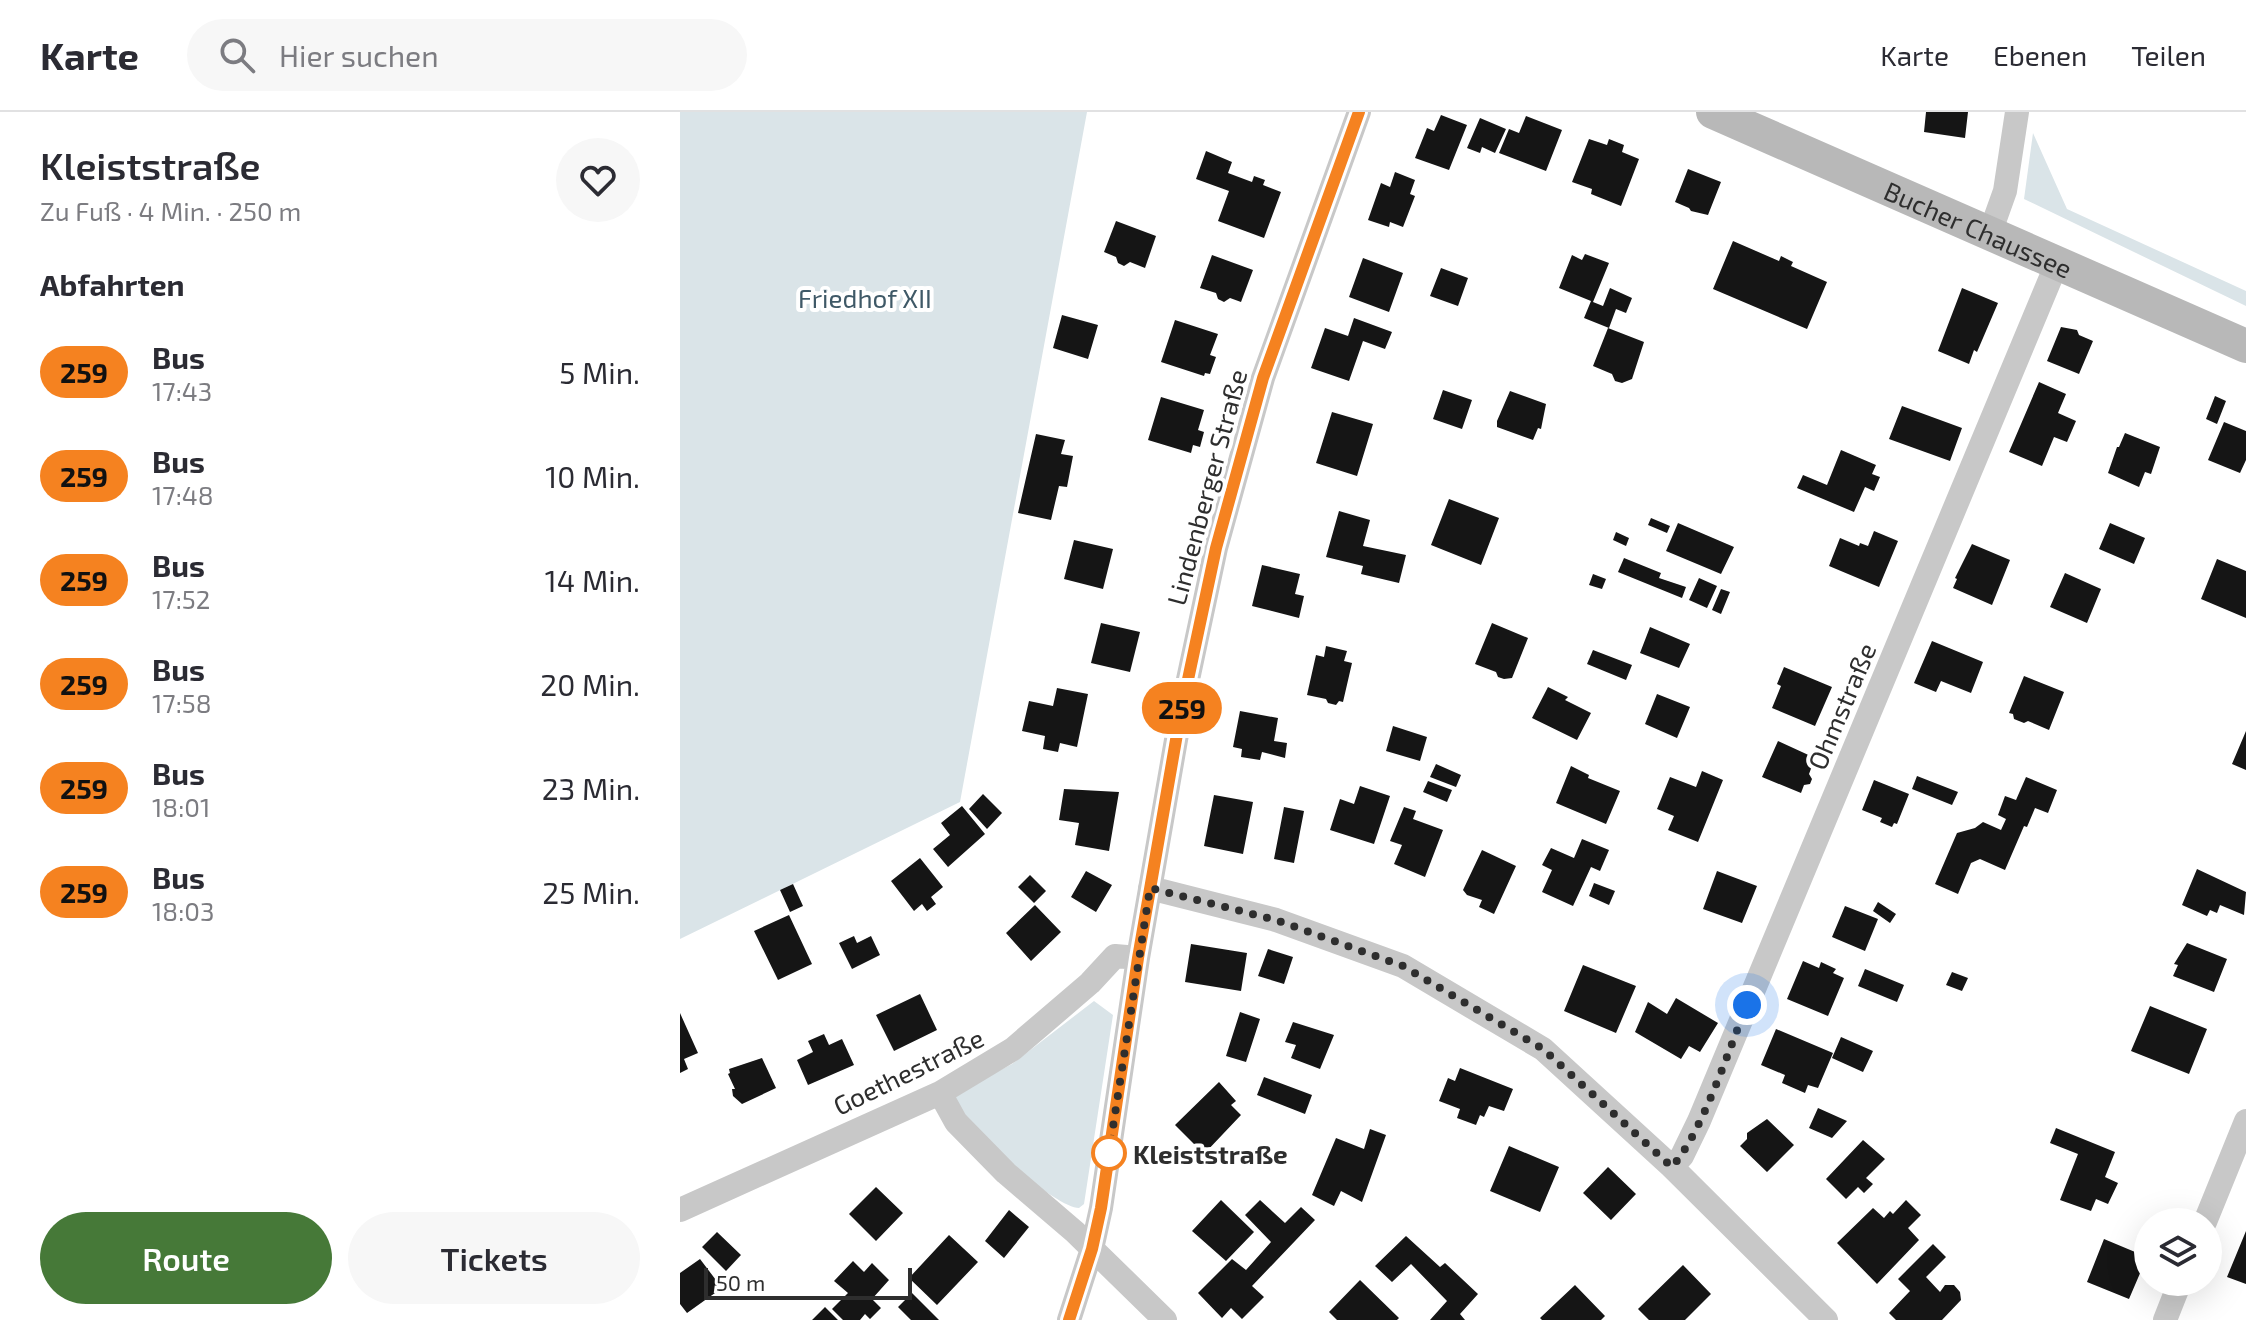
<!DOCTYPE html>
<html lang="de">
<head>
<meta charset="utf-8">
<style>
	:root { --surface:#fff; --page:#f7f7f7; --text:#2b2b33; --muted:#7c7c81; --line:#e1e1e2; --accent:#467938 }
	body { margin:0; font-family:"Exo 2",sans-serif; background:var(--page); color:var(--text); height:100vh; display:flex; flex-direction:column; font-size:30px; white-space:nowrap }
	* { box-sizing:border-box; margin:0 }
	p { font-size:26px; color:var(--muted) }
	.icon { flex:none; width:44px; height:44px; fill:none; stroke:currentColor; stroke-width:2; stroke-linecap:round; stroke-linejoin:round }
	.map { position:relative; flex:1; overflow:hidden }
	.drawer { display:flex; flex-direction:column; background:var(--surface); width:680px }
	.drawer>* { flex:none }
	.badge { padding:0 16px; border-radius:26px; font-size:28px; line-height:52px }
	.fabs { position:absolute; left:1454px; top:1096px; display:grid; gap:16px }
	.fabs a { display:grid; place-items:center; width:88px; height:88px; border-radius:50%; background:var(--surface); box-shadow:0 8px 32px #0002; font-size:40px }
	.scale { position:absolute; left:24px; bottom:20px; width:208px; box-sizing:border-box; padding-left:8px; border:4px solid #2e2e2e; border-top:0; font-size:22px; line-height:28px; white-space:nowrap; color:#2e2e2e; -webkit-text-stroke:6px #fff; paint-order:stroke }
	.you { position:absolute; width:40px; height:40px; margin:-20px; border:6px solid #fff; border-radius:50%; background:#1a73e8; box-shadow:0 0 0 12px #1a73e833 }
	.map>.badge { position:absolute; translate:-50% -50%; box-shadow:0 0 0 4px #fff }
	h2 { padding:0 40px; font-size:30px; line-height:72px }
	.round { display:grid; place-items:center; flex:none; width:84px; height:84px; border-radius:42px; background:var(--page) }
	.headline { display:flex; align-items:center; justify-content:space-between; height:136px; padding:0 40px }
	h1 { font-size:38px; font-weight:600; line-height:60px }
	.primary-button { display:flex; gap:16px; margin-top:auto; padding:16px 40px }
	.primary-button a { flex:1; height:92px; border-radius:48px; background:var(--accent); color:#fff; font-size:32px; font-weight:600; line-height:92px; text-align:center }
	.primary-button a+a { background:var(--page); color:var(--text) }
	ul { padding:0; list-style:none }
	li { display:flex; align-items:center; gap:24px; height:104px; padding:0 40px }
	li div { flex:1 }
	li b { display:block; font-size:30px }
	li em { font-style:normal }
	li .badge { min-width:88px; font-weight:700; text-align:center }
	header { display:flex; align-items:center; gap:48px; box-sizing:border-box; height:112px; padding:0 40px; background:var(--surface); border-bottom:2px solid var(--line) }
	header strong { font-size:38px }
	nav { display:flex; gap:44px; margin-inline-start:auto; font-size:28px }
	.search { width:560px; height:72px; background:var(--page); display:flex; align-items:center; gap:20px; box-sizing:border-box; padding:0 28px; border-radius:44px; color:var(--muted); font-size:30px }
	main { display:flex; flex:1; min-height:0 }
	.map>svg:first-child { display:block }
</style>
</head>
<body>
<header>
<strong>Karte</strong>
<div class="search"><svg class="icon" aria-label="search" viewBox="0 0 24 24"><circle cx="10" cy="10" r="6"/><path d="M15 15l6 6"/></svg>Hier suchen</div>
<nav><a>Karte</a><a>Ebenen</a><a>Teilen</a></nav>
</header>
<main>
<section class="drawer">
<div class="headline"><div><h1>Kleiststraße</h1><p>Zu Fuß · 4 Min. · 250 m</p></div><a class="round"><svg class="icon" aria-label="heart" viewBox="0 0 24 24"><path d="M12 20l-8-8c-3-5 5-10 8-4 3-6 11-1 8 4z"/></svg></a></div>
<h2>Abfahrten</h2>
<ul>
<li><span class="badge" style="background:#f58220;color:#111">259</span><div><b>Bus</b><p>17:43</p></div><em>5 Min.</em></li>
<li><span class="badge" style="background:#f58220;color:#111">259</span><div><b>Bus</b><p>17:48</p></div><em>10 Min.</em></li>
<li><span class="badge" style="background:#f58220;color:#111">259</span><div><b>Bus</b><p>17:52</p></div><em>14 Min.</em></li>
<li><span class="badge" style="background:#f58220;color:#111">259</span><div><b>Bus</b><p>17:58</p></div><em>20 Min.</em></li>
<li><span class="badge" style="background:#f58220;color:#111">259</span><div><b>Bus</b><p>18:01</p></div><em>23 Min.</em></li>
<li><span class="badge" style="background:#f58220;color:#111">259</span><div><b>Bus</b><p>18:03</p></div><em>25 Min.</em></li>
</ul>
<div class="primary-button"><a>Route</a><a>Tickets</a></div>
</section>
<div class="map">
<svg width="1566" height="1208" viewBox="0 0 1566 1208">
	<rect width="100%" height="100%" fill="#fff"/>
	<path fill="#dae4e8" d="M0 0H407L280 690 0 827Z
		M1353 21 1387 97 1566 179V194L1344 87Z
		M414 889 433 903 404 1092 399 1096C377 1096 297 1026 281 1007 276 1001 273 992 269 985L332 952Z"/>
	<path fill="#151515" d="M1246 0H1288L1285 26 1244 20Z
		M761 3 787 13 769 58 735 46 747 16 754 19Z
		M846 4 882 18 866 59 819 41 829 17 839 21Z
		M800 6 826 17 815 41 802 35 800 41 787 36Z
		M909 27 927 33 929 27 944 33 942 40 959 47 941 94 911 82 912 77 892 70Z
		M526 39 552 50 548 61 572 70 574 64 585 68 583 73 601 80 584 126 538 109 549 79 516 67Z
		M1008 57 1041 70 1028 103 1011 99 1009 96 995 90Z
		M715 60 735 68 730 82 735 84 723 115 710 110 709 115 688 108 701 71 710 75Z
		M436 109 476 124 465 156 450 150 444 154 438 151 436 145 424 140Z
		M1053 129 1099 149 1101 144 1113 150 1111 154 1147 170 1127 217 1033 177Z
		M905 142 929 151 913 190 923 194 930 176 952 186 946 201 936 197 929 216 904 206 911 189 879 176 892 143 902 148Z
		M532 143 573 158 561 190 550 186 544 190 538 187 536 181 520 176Z
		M683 146 723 161 709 200 669 185Z
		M761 156 788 166 778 194 750 184Z
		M1282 176 1318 191 1297 240 1294 238 1289 252 1258 239Z
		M382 203 418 213 408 247 373 236Z
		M674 206 712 220 705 237 683 229 669 269 631 256 645 216 668 224Z
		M495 208 538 222 530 243 536 245 530 262 525 261 524 264 481 250Z
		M1381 215 1397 218 1399 223 1413 229 1399 262 1367 249Z
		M928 216 964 230 952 267 942 271 935 269 932 262 913 254Z
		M1359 270 1386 282 1378 301 1396 309 1387 330 1374 325 1362 354 1329 340Z
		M763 278 792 288 782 317 753 307Z
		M830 279 866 292 861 317 858 316 853 328 817 315V309Z
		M1535 284 1546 289 1537 312 1526 307Z
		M481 285 524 298 518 318 524 320 520 335 513 333 511 341 468 328Z
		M1222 294 1282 316 1270 349 1209 327Z
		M652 300 693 312 677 364 636 351Z
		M1544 310 1566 319V348L1560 361 1528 348Z
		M1445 321 1480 335 1471 362 1465 360 1459 375 1428 361 1437 335H1439Z
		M356 322 385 328 381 342 393 344 387 375 379 374 371 408 338 401Z
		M1161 338 1196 353 1192 362 1200 365 1194 379 1185 375 1174 400 1117 376 1123 363 1147 373Z
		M769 387 819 406 801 453 751 433Z
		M659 399 690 408 683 434 726 443 719 471 681 462 683 454 646 445Z
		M971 406 990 414 987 421 968 413Z
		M998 411 1054 435 1041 462 986 439Z
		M1430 411 1465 426 1454 452 1419 437Z
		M1194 419 1218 429 1199 475 1149 454 1160 426 1179 434 1180 431 1188 434Z
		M936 420 949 426 946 434 933 428Z
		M394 428 433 437 423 477 384 467Z
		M1292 432 1330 448 1312 493 1273 476 1277 467 1275 466Z
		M944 446 981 461 979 466 1006 475 1002 486 938 460Z
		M1537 447 1566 459V506L1521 487Z
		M582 453 620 462 615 482 624 484 619 506 572 494Z
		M1385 461 1421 477 1407 511 1370 495Z
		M913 462 926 467 922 477 909 473Z
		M1019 466 1037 474 1027 496 1009 488Z
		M1041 477 1050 480 1041 502 1032 498Z
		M421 511 460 520 450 560 411 551Z
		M812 511 848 526 832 566 824 567 818 565 816 560 795 552Z
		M970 515 1010 532 999 556 960 541Z
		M1252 529 1303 550 1291 581 1261 569 1256 580 1234 571Z
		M646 534 667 539 664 549 672 551 663 590 659 589 656 593 648 591 646 587 627 583 636 543 644 545Z
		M913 538 952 553 946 568 907 552Z
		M1104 555 1152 575 1135 614 1092 596 1101 574 1097 572Z
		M1344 564 1384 580 1369 618 1348 609 1344 611 1334 607 1333 602 1329 601Z
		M868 575 888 585 885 588 911 601 897 628 852 606Z
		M377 576 408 582 397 635 380 631 378 640 363 637 365 624 342 619 349 589 373 594Z
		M977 582 1010 595 997 626 965 612Z
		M560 599 598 606 594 629 607 631 605 646 582 640 580 648 561 645 562 637 553 635Z
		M713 614 747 625 740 649 706 639Z
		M1566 619V658L1552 652Z
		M1098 629 1135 646 1129 662 1132 667 1130 672 1124 673 1121 681 1082 665Z
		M756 652 781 663 776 675 750 665Z
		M891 654 909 663 908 666 940 679 926 712 876 691Z
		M1022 659 1043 668 1018 730 988 718 994 704 977 697 990 665 1016 675Z
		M1237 664 1278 680 1272 693 1232 677Z
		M1346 665 1377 678 1368 701 1355 696 1347 715 1344 714 1325 758 1300 747 1291 751 1278 782 1255 772 1277 721 1295 716 1303 710 1321 718 1326 707 1318 703 1325 684 1336 688Z
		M1194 668 1229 682 1217 712 1214 711 1212 715 1200 710 1202 706 1182 698Z
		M748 669 772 678 767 690 743 680Z
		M680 674 710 684 694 732 650 718 660 687 674 692Z
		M384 677 439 680 429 739 395 733 399 711 379 708Z
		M303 682 322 701 307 717 289 697Z
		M534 683 573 690 563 742 524 734Z
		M282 694 305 722 268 755 253 737 270 723 261 711Z
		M604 695 624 699 614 751 594 747Z
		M724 695 736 699 733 707 763 718 745 765 714 752 722 733 710 729Z
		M902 727 929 738 920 759 911 755 893 794 862 780 872 758 862 753 871 736 894 746Z
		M802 738 836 754 814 802 799 795 802 788 787 783 783 778Z
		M240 746 263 775 251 785 256 792 247 799 242 792 234 799 211 769Z
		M1517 757 1566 780 1564 803 1540 793 1537 801 1530 798 1527 804 1502 793Z
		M406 759 432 773 416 800 391 785Z
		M1037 759 1077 774 1062 811 1023 797Z
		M350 763 366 779 354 791 338 775Z
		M914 771 935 779 929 793 909 784Z
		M113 772 123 794 110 800 100 778Z
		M1198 790 1216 802 1210 811 1193 799Z
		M355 793 381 820 351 849 326 821Z
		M1165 794 1198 807 1185 839 1152 825Z
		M109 803 132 852 98 868 74 819Z
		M174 824 177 831 191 824 200 843 172 857 159 831Z
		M1507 831 1547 847 1534 880 1493 864 1498 853 1494 852Z
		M511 832 567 841 561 879 505 870Z
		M588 837 613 845 604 872 578 864Z
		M1123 849 1139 856 1141 850 1156 857 1153 861 1164 866 1148 904 1107 887Z
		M903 853 956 874 936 921 884 899Z
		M1185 857 1224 873 1217 890 1178 874Z
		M1272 860 1288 866 1282 879 1266 873Z
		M240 882 257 918 214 939 196 903Z
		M996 886 1038 911 1020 940 1009 934 1001 947 955 920 968 890 987 902Z
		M1470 894 1527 917 1509 962 1451 939Z
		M560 900 580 907 566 950 546 944Z
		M0 901 18 941 4 947 8 957 0 961Z
		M613 910 654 923 640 957 611 946 616 933 605 930Z
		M1096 917 1153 941 1138 976 1128 973 1125 981 1102 971 1105 963 1081 953Z
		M144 922 149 933 162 927 174 953 128 973 117 948 133 940 128 929Z
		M1161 925 1193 939 1183 960 1152 946Z
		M82 946 96 976 62 992 53 984 52 977H55L48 962 50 961 49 957Z
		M780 956 833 977 824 999 809 994 804 1005 800 1003 796 1013 777 1006 780 997 759 989 768 966 775 969Z
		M584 965 632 983 625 1002 577 983Z
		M539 970 556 989 551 993 561 1003 524 1042 495 1013Z
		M1138 996 1167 1009 1152 1026 1129 1016Z
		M1087 1007 1114 1033 1087 1060 1060 1034 1067 1027V1021Z
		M1376 1016 1435 1040 1425 1065 1438 1071 1428 1092 1416 1087 1411 1099 1380 1088 1398 1042 1370 1031Z
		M690 1017 706 1023 682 1090 661 1079 654 1094 632 1083 656 1026 684 1037Z
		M1183 1028 1205 1047 1186 1066 1193 1072 1184 1081 1178 1075 1166 1087 1146 1067Z
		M829 1034 879 1055 860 1100 810 1079Z
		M928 1055 956 1082 931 1108 903 1081Z
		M196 1075 223 1101 196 1129 169 1102Z
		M541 1088 574 1120 546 1149 512 1119Z
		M580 1088 605 1111 621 1095 635 1108 572 1174 584 1185 562 1207 551 1196 542 1206 518 1181 552 1147 566 1158 591 1130 565 1103Z
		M1226 1088 1241 1103 1228 1116 1239 1128 1197 1172 1157 1131 1193 1096 1204 1106 1210 1099 1213 1102Z
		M329 1098 349 1115 324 1146 305 1129Z
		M1566 1119V1172L1547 1165Z
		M37 1120 61 1143 46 1159 22 1135Z
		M269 1123 298 1150 257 1193 229 1166Z
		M726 1124 760 1155 765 1151 798 1182 780 1202 785 1208H750L767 1189 731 1152 712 1170 695 1154Z
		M1424 1127 1467 1145 1449 1187 1407 1170Z
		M1253 1132 1266 1145 1246 1165 1260 1180 1265 1173H1274L1280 1180 1281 1188 1262 1208H1216L1209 1201 1230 1179 1218 1167Z
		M20 1147 42 1176 7 1201 0 1192V1161Z
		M173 1149 184 1160 192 1151 209 1168 192 1187 201 1196 190 1207 185 1202 180 1208H163L152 1197 168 1181 154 1169Z
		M1003 1153 1031 1182 1005 1208H969L958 1197Z
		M680 1168 719 1206 717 1208H657L649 1200Z
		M895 1173 925 1204 921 1208H862L860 1206Z
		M232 1181 259 1208H231L218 1195Z
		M145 1195 158 1208H132Z"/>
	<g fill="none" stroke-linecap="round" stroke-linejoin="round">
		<path stroke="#c8c8c8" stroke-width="24" d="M1310 121 1325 79 1337 0
			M470 776 596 808 723 854 863 937 992 1055 1146 1208
			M260 981 276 1010 326 1061 395 1120 485 1208
			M992 1055 1002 1044 1019 1009 1377 151
			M0 1098 260 981 333 937 410 871 435 844 458 846
			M1525 1110 1566 1009
			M389 1208 412 1137 421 1096 458 846 500 605 536 436 583 266 679 0
			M1485 1208 1500 1170"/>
		<path stroke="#b8b8b8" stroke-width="34" id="s1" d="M1033 0 1566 234"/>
	</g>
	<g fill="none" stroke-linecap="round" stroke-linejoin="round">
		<g stroke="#fff" stroke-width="18">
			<path id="line" d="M389 1208 412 1137 421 1096 458 846 500 605 536 436 583 266 679 0"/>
		</g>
		<use href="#line" stroke="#f58220" stroke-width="12"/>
		<path stroke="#2e2e2e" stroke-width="8" stroke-dasharray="0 14.4" d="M429 1041 470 776 596 808 723 854 863 937 992 1055C1023 1019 1048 939 1067 893"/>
	</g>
	<circle fill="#fff" stroke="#f58220" stroke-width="4" cx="429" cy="1041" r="16"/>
	<g text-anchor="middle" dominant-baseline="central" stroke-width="8" stroke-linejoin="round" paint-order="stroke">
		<g font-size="26" fill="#2e2e2e" stroke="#fff">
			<text stroke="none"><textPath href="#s1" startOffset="290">Bucher Chaussee</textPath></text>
			<text transform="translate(526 375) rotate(-75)">Lindenberger Straße</text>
			<text transform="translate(1161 594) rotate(-67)">Ohmstraße</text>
			<text transform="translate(228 959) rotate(-26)">Goethestraße</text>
		</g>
		<g font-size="26" fill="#3f5967" stroke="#fff">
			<text x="185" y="185">Friedhof XII</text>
		</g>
		<g font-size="26" font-weight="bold" fill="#2e2e2e" stroke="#fff" text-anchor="start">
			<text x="453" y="1041">Kleiststraße</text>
		</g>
	</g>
</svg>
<div class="fabs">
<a><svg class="icon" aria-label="layers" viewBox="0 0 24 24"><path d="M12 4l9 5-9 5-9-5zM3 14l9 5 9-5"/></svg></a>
</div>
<div class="scale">50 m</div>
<div class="you" style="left:1067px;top:893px"></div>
<b class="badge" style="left:502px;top:596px;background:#f58220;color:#111">259</b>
</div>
</main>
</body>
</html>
